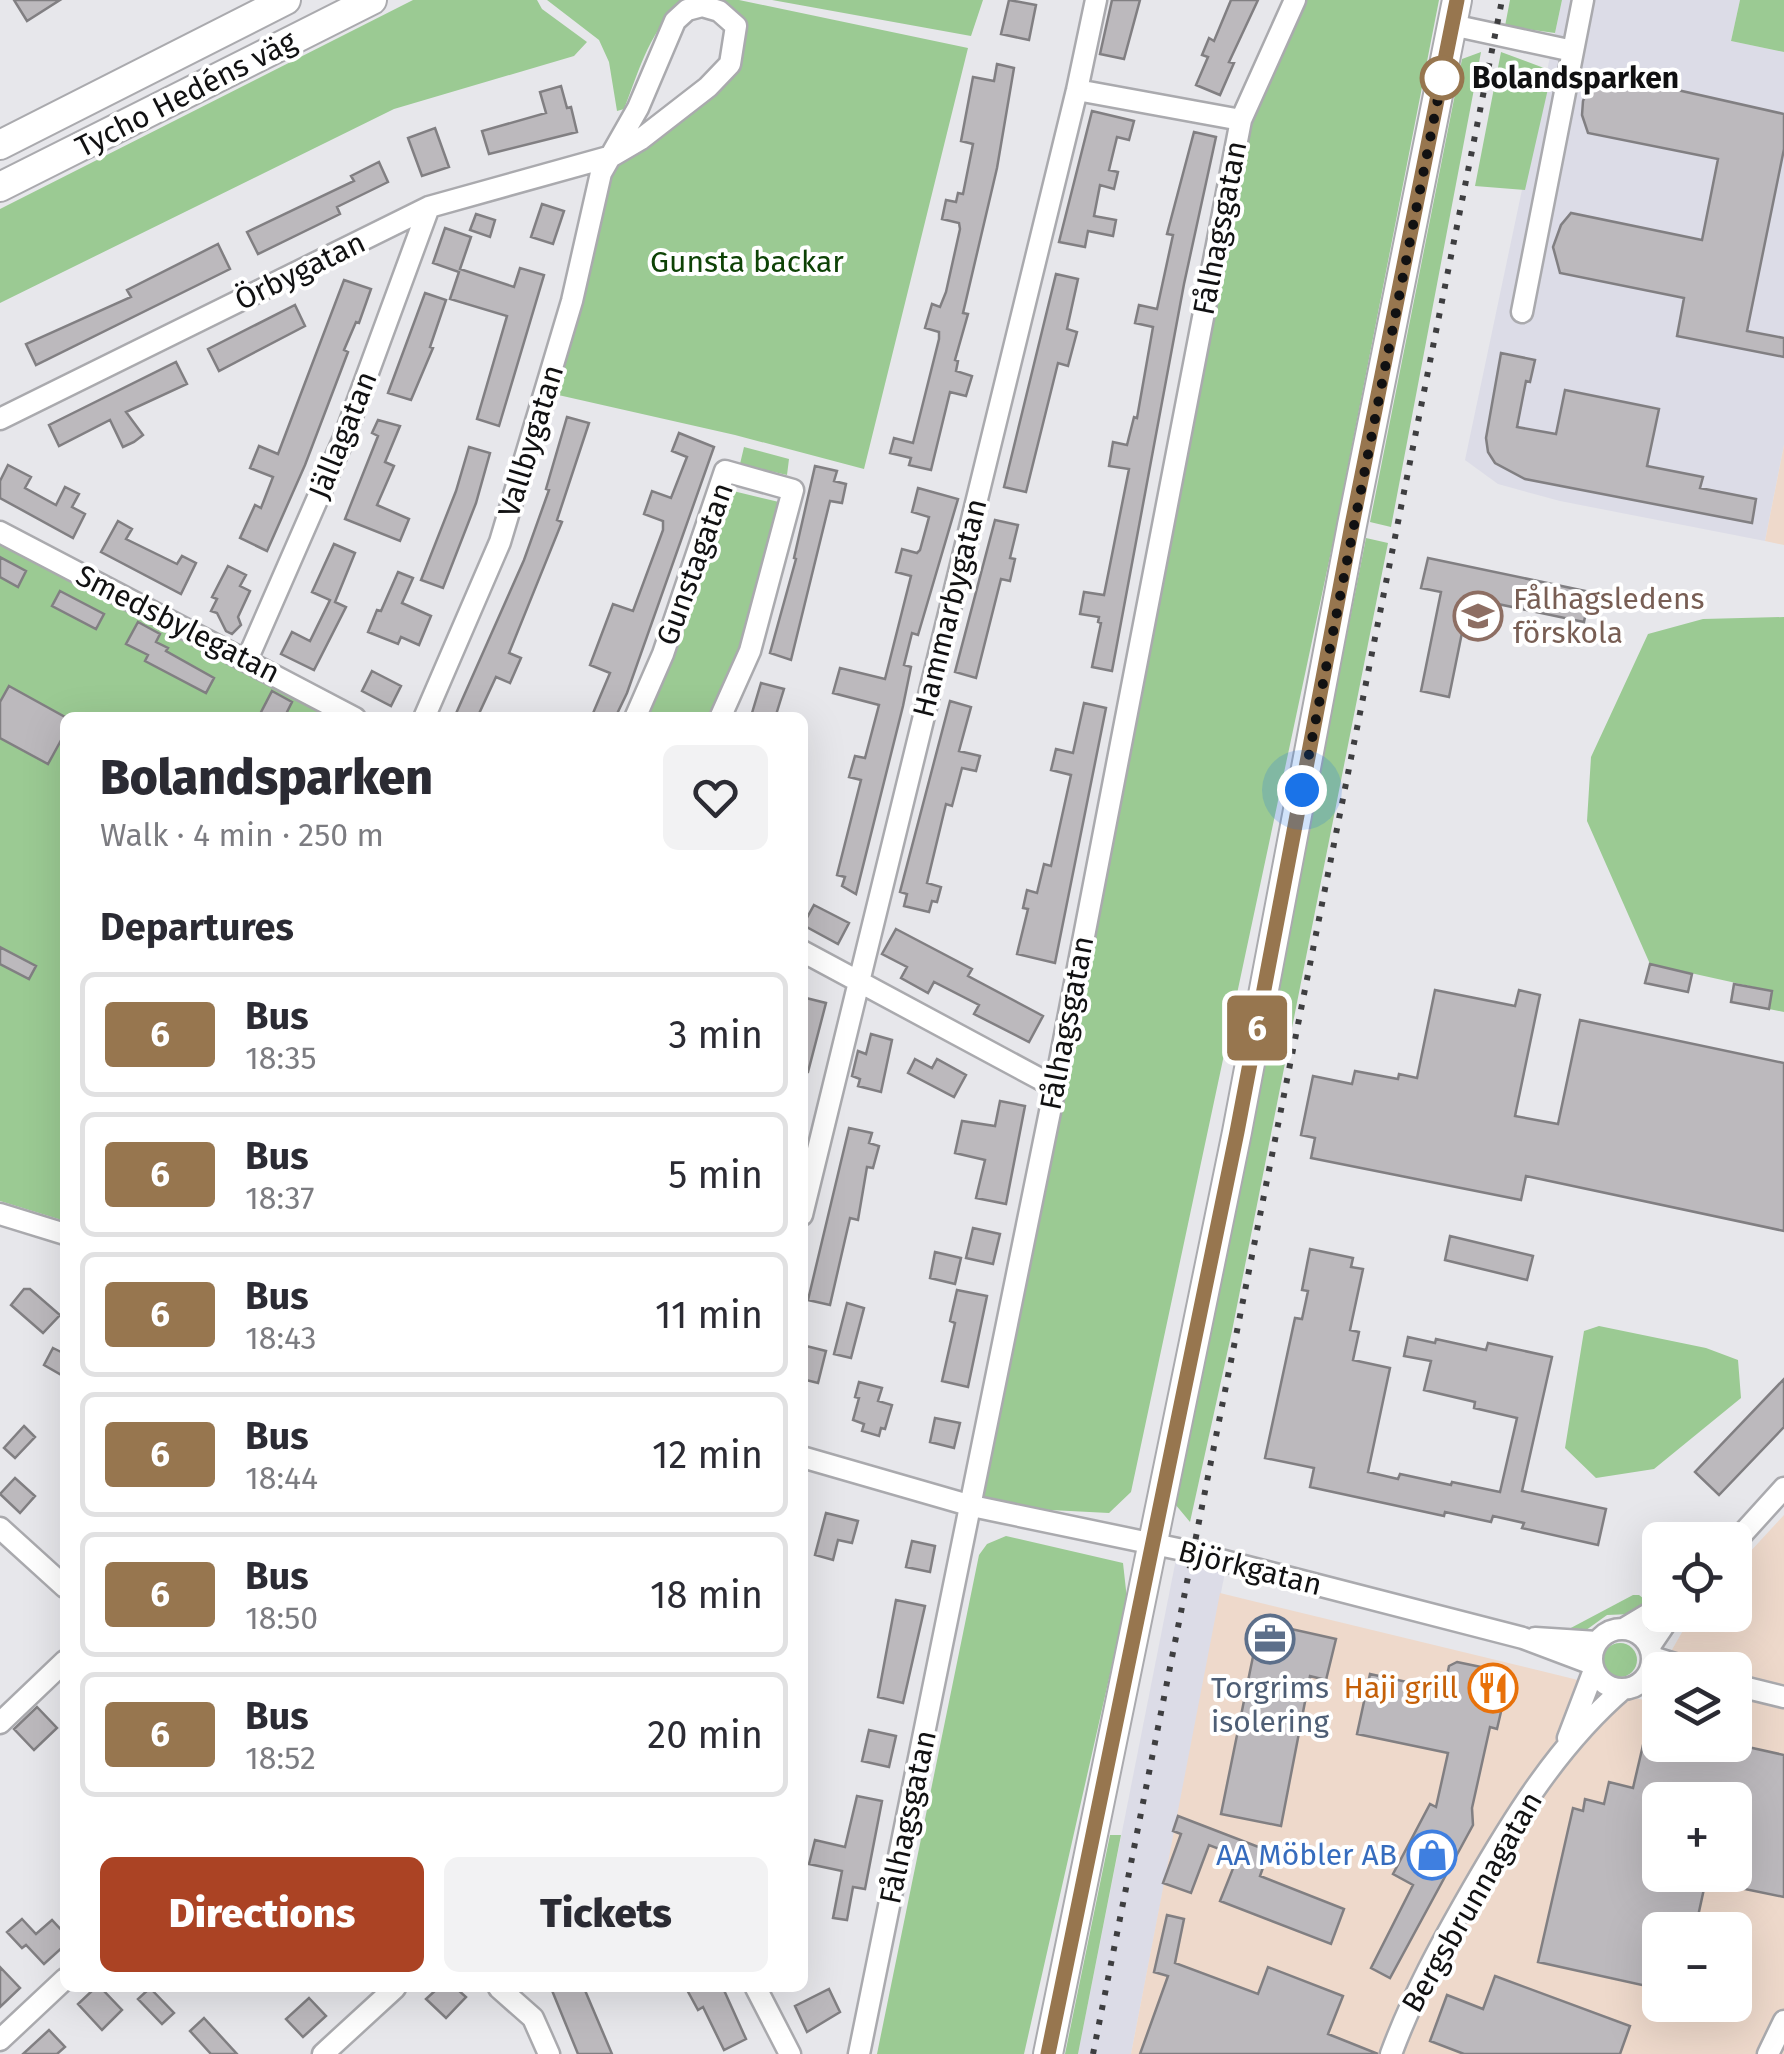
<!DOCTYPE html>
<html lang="en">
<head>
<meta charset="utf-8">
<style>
	:root { --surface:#fff; --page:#f2f2f3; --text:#2b2b33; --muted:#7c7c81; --line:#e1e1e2; --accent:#ab4324 }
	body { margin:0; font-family:"Fira Sans",sans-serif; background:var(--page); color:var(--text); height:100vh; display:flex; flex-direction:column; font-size:38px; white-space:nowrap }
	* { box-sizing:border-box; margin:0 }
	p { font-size:32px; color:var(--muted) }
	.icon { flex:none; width:55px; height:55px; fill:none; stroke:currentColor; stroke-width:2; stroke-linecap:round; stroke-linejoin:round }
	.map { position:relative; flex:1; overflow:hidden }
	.drawer { position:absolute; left:60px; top:712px; width:748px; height:1280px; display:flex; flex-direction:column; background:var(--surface); border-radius:15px; box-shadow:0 10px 40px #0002 }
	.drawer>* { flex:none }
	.badge { padding:0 20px; border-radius:8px; font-size:35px; line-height:65px }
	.buttons { position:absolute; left:1642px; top:1522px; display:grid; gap:20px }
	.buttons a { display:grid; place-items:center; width:110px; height:110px; border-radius:15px; background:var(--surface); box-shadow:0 10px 40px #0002; font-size:50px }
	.you { position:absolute; width:50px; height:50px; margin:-25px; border:8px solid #fff; border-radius:50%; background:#1a73e8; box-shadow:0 0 0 15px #1a73e833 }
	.map>.badge { position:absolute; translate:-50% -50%; box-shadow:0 0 0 5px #fff }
	h2 { padding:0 40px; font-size:38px; line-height:90px }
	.round { display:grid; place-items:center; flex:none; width:105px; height:105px; border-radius:15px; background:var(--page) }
	.headline { display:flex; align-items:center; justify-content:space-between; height:170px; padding:0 40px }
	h1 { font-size:48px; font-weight:800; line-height:75px }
	.button { display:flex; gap:20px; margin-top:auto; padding:20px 40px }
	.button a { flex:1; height:115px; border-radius:15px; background:var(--accent); color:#fff; font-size:40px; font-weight:800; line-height:115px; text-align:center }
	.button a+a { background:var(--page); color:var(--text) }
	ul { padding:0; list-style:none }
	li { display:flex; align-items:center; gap:30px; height:125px; margin:0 20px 15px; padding:0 20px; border:5px solid var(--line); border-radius:15px }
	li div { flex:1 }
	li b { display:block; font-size:38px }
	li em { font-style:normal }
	li .badge { min-width:110px; font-weight:700; text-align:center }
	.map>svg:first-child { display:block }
</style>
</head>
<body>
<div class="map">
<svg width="1784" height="2054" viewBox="0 0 1784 2054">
	<rect width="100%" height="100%" fill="#e7e7eb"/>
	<path fill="#dcdce7" d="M1562 0H1740L1731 41 1784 52V445L1765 541 1560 501 1498 484 1465 460Z
		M1178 1549 1227 1562 1131 2054H1078Z"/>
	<path fill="#eed9cb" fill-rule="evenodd" d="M1784 445V545L1765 541Z
		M1784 1515V2054H1131L1220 1593 1574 1679 1643 1700 1692 1615H1735V1568ZM1660 1670H1735V1745H1660ZM1660 1800H1735V1875H1660ZM1660 1930H1735V2005H1660Z"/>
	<path fill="#9bca93" d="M413 0H537L542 9 587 42 574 56 394 109 0 303V209Z
		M547 0H687C650 26 640 69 624 109L617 111 609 62 599 40Z
		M715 0H739L968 48 864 469 735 435 545 392 601 173 708 87 736 45Z
		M772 0H983L971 36Z
		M1295 0H1439L1335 533 1131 1492 1109 1513 972 1506 1241 120Z
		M1510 0H1562L1555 33 1505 26Z
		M1740 0H1784V52L1731 41Z
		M1481 52 1391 527 1370 522 1462 59Z
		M1501 52 1552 71 1525 190 1475 186Z
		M744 447 789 459 787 475 740 464Z
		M729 490 779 502 741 648 711 717 648 718 673 659Z
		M0 532 345 718H65V1221L0 1201Z
		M1366 538 1388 543 1232 1331 1190 1522 1175 1504Z
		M1784 617V1012L1769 1009 1772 991 1650 964 1587 821 1591 757 1648 634 1703 619Z
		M1599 1326 1706 1348 1738 1360 1741 1398 1654 1469 1596 1478 1565 1448 1584 1331Z
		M1006 1536 1123 1563 1127 1599 1024 2054H877L979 1555 987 1544Z
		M1633 1595H1639L1648 1602 1631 1614 1607 1615 1582 1633 1567 1630Z
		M1603 1660a17 17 0 1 1 34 0a17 17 0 1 1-34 0Z
		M1110 1835H1121L1078 2054H1065Z"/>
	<path fill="#bcb9bd" stroke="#817f82" stroke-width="2.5" d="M14 0H60L27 21Z
		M1009 0 1036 5 1029 40 1001 34Z
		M1112 0H1140L1124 59 1100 54Z
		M1231 0H1258L1229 62 1234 63 1220 95 1196 85 1208 57 1202 55 1209 38 1214 41Z
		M997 64 1014 68 997 168 963 313 968 314 955 360 958 361 956 371 972 376 966 396 950 392 931 470 909 465 911 458 890 453 894 438 913 443 939 339V332L925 328 932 304 940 307 946 292 960 229 959 223 942 219 946 200 956 202 958 193 963 194 973 144 961 141 973 77 994 81Z
		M1602 73 1784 114V149L1747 331 1784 338V357L1677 336 1684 298 1560 273 1553 247 1561 225 1571 213 1702 240 1718 159 1588 133 1582 115 1583 101 1588 89Z
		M561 86 567 108 571 107 577 132 489 154 482 131 546 113 540 92Z
		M1092 111 1134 121 1129 140 1117 137 1109 170 1118 172 1114 189 1100 185 1094 216 1116 220 1113 236 1088 231 1085 247 1059 242Z
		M435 128 449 167 422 176 408 138Z
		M1194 132 1216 137 1184 284 1112 671 1092 667 1101 623 1098 622 1099 617 1080 614 1084 592 1104 595 1129 469 1109 466 1113 442 1127 445 1134 417 1137 418 1153 327 1135 323 1139 305 1157 309 1173 235 1167 234Z
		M379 162 388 182 337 207 340 214 258 254 247 232 354 181 351 176Z
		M542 204 564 211 553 244 531 237Z
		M476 214 495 220 490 237 470 230Z
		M445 228 471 237 460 269 514 287 520 268 544 275 499 426 477 419 507 316 450 299 459 272 433 263Z
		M218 244 230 269 36 365 26 344 131 297 127 290Z
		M1056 274 1078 279 1067 329 1077 332 1068 366 1058 363 1026 492 1004 487Z
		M344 280 371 289 359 323 356 322 344 350 348 352 305 465 267 551 240 538 255 505 261 508 273 477 250 468 259 446 278 454Z
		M425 293 446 300 430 347 433 348 411 400 388 393Z
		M295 305 305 326 219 371 208 349Z
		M1501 353 1535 360 1530 382 1526 381 1517 427 1556 434 1565 390 1659 409 1647 466 1703 477 1700 488 1756 499 1752 523 1525 479 1495 463 1488 452 1486 438Z
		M176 362 187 384 126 412 143 435 134 442 123 447 110 420 59 446 49 425Z
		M567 417 589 423 557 520 562 522 509 653 521 658 510 683 496 677 477 718H454L524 560 549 490 546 489Z
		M378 420 400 426 385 462 394 466 377 505 409 519 400 541 345 519 378 436 372 433Z
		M679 433 714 447 627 693 615 718H591L610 673 590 665 613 604 633 611 663 530V521L644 514 652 491 671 498 687 457 672 451Z
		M469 447 490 453 476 503 443 588 421 580 456 491Z
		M8 465 31 477 25 488 56 505 65 487 79 494 72 507 85 514 73 538 0 498V481Z
		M815 466 837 471 834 481 846 484 842 503 830 501 791 660 770 653 796 559 794 558Z
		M918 488 958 499 918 635 912 633 904 665 911 667 903 706 856 894 842 886 845 877 837 875 861 780 849 777 855 756 865 758 879 705 833 693 840 668 885 679 911 576 896 572 902 549 917 553 920 550 929 517 912 512Z
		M995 520 1018 525 1010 558 1015 559 1010 581 1001 579 976 678 955 672Z
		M118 521 132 529 126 539 177 564 182 556 196 563 181 594 101 552Z
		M334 544 355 553 335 602 346 607 314 670 281 654 292 632 310 641 330 600 312 592Z
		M0 557 26 571 18 587 0 577Z
		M1428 558 1590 592 1584 622 1469 598 1449 697 1421 691 1441 592 1421 588Z
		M228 566 246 575 240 586 250 591 238 617 241 625 232 634 226 631 217 613 211 611 217 599 212 597Z
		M398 572 413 578 402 603 431 616 419 645 401 637 398 644 368 632 377 610 381 611Z
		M60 591 104 614 96 629 52 606Z
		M138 622 160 634 156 642 168 648 166 651 214 678 206 693 145 661 148 655 126 644Z
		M372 671 401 686 391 706 362 691Z
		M761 683 784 689 775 718 752 713Z
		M9 686 65 717V733L48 764 0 738V702Z
		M272 691 292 702 284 718H258Z
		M950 701 971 707 959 751 980 756 976 771 962 768 952 806 946 804 927 883 941 887 937 902 932 901 929 912 904 906 907 894 900 892Z
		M1084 703 1106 708 1055 963 1017 954 1028 909 1023 908 1027 890 1037 893 1044 864 1051 866 1071 775 1051 770 1056 749 1073 753Z
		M814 905 849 923 838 944 803 925Z
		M896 929 972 969 968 976 1043 1016 1029 1042 974 1014 979 1005 934 982 928 993 901 978 907 967 882 954Z
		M0 947 36 966 29 979 0 964Z
		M1650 964 1692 974 1688 992 1645 983Z
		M1734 984 1772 991 1769 1009 1731 1002Z
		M1435 990 1515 1006 1519 990 1540 995 1515 1116 1558 1124 1580 1020 1784 1063V1231L1526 1176 1521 1200 1311 1158 1315 1138 1301 1135 1313 1076 1352 1084 1355 1071 1398 1079 1399 1074 1417 1078Z
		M802 997 826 1003 808 1072H802Z
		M871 1034 892 1040 881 1092 858 1086 860 1079 852 1076 858 1051 866 1054Z
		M915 1059 932 1068 937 1059 966 1075 954 1097 908 1073Z
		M1000 1101 1025 1106 1006 1204 976 1198 985 1160 955 1153 962 1121 995 1126Z
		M849 1128 872 1133 869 1143 879 1146 873 1168 867 1167 858 1220 850 1218 830 1305 808 1300Z
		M973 1228 1000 1234 993 1264 966 1258Z
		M1450 1236 1533 1256 1527 1280 1445 1260Z
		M1310 1249 1353 1258 1351 1267 1363 1269 1350 1330 1359 1332 1353 1360 1390 1368 1368 1472 1398 1479 1400 1474 1451 1485 1452 1482 1500 1492 1517 1418 1474 1408 1475 1402 1424 1390 1431 1361 1404 1356 1408 1337 1435 1343 1436 1339 1486 1350 1488 1343 1552 1357 1522 1491 1606 1509 1598 1545 1522 1528 1524 1523 1493 1516 1491 1522 1445 1512 1444 1516 1310 1487 1314 1468 1265 1458 1295 1318 1302 1319 1308 1291 1302 1290Z
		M935 1252 961 1258 955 1284 930 1278Z
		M24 1289H30L60 1315 43 1333 11 1305Z
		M957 1290 987 1296 968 1387 942 1381 955 1323 950 1321Z
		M847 1303 864 1308 851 1358 834 1354Z
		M802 1345 826 1351 818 1383 802 1379Z
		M53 1348 65 1354V1377L44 1365Z
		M1784 1379V1427L1719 1495 1695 1472Z
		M859 1382 882 1388 878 1401 892 1405 885 1429 881 1428 879 1436 862 1431 864 1424 853 1420 859 1398 855 1397Z
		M935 1418 960 1423 954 1448 930 1442Z
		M24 1426 35 1437 15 1458 4 1448Z
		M15 1478 35 1496 20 1513 0 1494Z
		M826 1513 858 1521 852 1543 838 1540 833 1560 815 1555Z
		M912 1541 935 1546 930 1572 906 1567Z
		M896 1600 925 1606 903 1703 878 1697Z
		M1260 1622 1336 1639 1326 1680 1310 1676 1281 1826 1221 1814Z
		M1457 1662 1510 1673 1497 1729 1490 1727 1472 1808 1473 1825 1390 1978 1371 1968 1413 1885 1393 1874 1430 1804 1436 1807 1448 1753 1357 1734 1370 1674 1444 1690 1449 1666Z
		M1654 1698 1660 1699V1745H1739L1784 1755V1897L1735 1887V1800H1660V1875H1707L1695 1930H1660V1989L1538 1962 1573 1808 1583 1811 1585 1799 1604 1804 1609 1782 1633 1788Z
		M37 1707 57 1728 34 1750 14 1729Z
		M869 1730 896 1736 889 1767 862 1761Z
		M857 1796 882 1801 865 1889 853 1887 847 1920 833 1918 842 1871 809 1864 815 1840 845 1847Z
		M1178 1816 1269 1851 1260 1876 1344 1909 1331 1944 1220 1901 1238 1856 1209 1845 1191 1893 1163 1883 1181 1834 1173 1831Z
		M1167 1915 1184 1919 1175 1963 1258 1994 1268 1967 1343 1996 1328 2034 1378 2054H1140L1168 1976 1154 1972Z
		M22 1919 36 1934 52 1920 65 1934V1945L44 1964 26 1945 22 1948 7 1932Z
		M0 1967 20 1988 0 2007Z
		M1495 1976 1630 2026 1620 2054H1464L1430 2041 1447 1995 1483 2009Z
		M95 1988H101L122 2010 102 2030 78 2004Z
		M150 1988 174 2013 162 2024 138 1999Z
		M438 1988H456L466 1997 446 2018 426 1999Z
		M551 1988H584L612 2054H578Z
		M686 1988H723L746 2039 724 2050 703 2007 698 2010Z
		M829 1989 840 2012 807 2032 795 2006Z
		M309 1998 326 2016 303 2037 286 2019Z
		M204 2018 237 2054H211L190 2031Z
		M49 2030 65 2047 57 2054H23Z"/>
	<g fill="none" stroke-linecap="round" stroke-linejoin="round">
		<g stroke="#aaaaae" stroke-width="25">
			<path id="street" d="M1452 25 1573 51
				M1077 90 1241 120
				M1522 312 1583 0
				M0 419 429 207 612 156 641 139 708 87 730 64 736 26 719 11 702 6 687 10 675 21 638 108 601 173 572 301 500 542 424 718
				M0 532 355 718
				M247 660 344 438 429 207
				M635 718 663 654 725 471 793 490 750 651 720 718
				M802 951 1055 1087
				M0 1214 65 1234
				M802 1215 1077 90 1096 0
				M802 1457 972 1506 1178 1549 1523 1638 1592 1664
				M0 1528 65 1587
				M1735 1542 1784 1488
				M1625 1628 1660 1607
				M1592 1659a30 30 0 1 1 60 0a30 30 0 1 1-60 0Z
				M1535 1638 1597 1642
				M1650 1646 1671 1615
				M1652 1657 1694 1670
				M1735 1685 1784 1697
				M0 1723 65 1661
				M1568 1738 1594 1670
				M499 1988 533 2018 549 2054
				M756 1988 790 2054
				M0 2040 65 1979
				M323 2054 395 1988
				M859 2054 1055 1087 1241 120 1295 0
				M1391 2054C1412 1997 1442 1942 1472 1890 1514 1817 1559 1744 1623 1689
				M1768 2054 1784 2021"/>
		</g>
		<g stroke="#aaaaae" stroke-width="32">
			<path id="secondary" d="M0 145 286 0
				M0 187 372 0
				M1048 2054 1237 1132 1352 525 1457 0"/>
		</g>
		<use href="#street" stroke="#fff" stroke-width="20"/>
		<use href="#secondary" stroke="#fff" stroke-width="28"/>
		<path stroke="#3e3e40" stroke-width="6" stroke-dasharray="5 10" stroke-linecap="butt" d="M1093 2054 1502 0"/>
	</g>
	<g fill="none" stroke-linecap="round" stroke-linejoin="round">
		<g stroke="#fff" stroke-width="22">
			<path id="line" d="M1048 2054 1237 1132 1352 525 1457 0"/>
		</g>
		<use href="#line" stroke="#97764f" stroke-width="15"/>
		<path stroke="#111112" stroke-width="10" stroke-dasharray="0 18" d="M1302 790 1442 78"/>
	</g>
	<defs>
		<g id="school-ring" transform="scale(2.5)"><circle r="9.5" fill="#fff" stroke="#8d6e63" stroke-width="1.5"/><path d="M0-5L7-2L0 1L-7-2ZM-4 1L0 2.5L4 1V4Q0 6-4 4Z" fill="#8d6e63"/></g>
		<g id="office-ring" transform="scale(2.5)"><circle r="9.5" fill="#fff" stroke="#5c6f8a" stroke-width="1.5"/><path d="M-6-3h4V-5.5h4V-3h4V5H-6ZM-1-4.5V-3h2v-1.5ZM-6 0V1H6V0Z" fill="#5c6f8a"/></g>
		<g id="restaurant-ring" transform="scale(2.5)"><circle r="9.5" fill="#fff" stroke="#e8710a" stroke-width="1.5"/><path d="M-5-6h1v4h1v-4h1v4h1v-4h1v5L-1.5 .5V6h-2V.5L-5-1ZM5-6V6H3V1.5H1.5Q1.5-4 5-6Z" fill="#e8710a"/></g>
		<g id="shop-ring" transform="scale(2.5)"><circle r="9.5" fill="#fff" stroke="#3f7fe0" stroke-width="1.5"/><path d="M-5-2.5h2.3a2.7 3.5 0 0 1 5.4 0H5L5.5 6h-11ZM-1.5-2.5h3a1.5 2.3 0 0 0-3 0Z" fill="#3f7fe0"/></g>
	</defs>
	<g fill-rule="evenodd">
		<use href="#school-ring" x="1478" y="616"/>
		<use href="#office-ring" x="1270" y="1639"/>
		<use href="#restaurant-ring" x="1493" y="1688"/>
		<use href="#shop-ring" x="1432" y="1855"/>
	</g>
	<circle fill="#fff" stroke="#97764f" stroke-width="5" cx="1442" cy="78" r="20"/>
	<g text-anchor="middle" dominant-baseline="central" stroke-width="8" stroke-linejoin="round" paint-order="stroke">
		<g font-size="30" font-weight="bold" fill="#111112" stroke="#fff" text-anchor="start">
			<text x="1472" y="78">Bolandsparken</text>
		</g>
		<g font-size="30" fill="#111112" stroke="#fff">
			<text transform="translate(186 94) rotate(-27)">Tycho Hedéns väg</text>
			<text transform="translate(1220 228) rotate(-79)">Fålhagsgatan</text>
			<text transform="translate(300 271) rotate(-26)">Örbygatan</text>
			<text transform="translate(343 435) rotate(-68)">Jällagatan</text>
			<text transform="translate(531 441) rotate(-73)">Vallbygatan</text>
			<text transform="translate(695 564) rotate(-70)">Gunstagatan</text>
			<text transform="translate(950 608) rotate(-76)">Hammarbygatan</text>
			<text transform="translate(178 624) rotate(27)">Smedsbylegatan</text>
			<text transform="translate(1067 1023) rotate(-79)">Fålhagsgatan</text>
			<text transform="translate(1250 1568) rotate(14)">Björkgatan</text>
			<text transform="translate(908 1817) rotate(-78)">Fålhagsgatan</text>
			<text transform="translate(1472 1902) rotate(-60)">Bergsbrunnagatan</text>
		</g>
		<g font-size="30" fill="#0d4205" stroke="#fff">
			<text x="747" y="262">Gunsta backar</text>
		</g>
		<g font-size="30" fill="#785e54" stroke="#fff" text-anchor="start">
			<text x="1513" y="599">Fålhagsledens<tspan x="1513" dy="34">förskola</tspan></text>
		</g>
		<g font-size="30" fill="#4e5e75" stroke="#fff">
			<text x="1270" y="1688">Torgrims<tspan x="1270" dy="34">isolering</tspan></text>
		</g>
		<g font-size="30" fill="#c56008" stroke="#fff" text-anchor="end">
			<text x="1458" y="1688">Haji grill</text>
		</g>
		<g font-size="30" fill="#366cbe" stroke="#fff" text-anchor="end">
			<text x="1397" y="1855">AA Möbler AB</text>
		</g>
	</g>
</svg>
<div class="buttons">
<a><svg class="icon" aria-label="locate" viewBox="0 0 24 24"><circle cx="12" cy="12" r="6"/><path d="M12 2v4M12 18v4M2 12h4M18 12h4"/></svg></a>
<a><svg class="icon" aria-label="layers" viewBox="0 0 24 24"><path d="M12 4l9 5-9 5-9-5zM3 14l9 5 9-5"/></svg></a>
<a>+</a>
<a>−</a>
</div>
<div class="you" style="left:1302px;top:790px"></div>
<b class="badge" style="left:1257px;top:1028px;background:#97764f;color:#fff">6</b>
<section class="drawer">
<div class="headline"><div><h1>Bolandsparken</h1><p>Walk · 4 min · 250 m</p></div><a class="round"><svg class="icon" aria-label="heart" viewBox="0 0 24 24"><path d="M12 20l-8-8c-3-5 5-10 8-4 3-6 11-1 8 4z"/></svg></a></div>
<h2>Departures</h2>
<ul>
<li><span class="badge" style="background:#97764f;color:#fff">6</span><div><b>Bus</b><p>18:35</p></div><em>3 min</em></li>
<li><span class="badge" style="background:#97764f;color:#fff">6</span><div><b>Bus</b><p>18:37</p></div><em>5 min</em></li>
<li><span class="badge" style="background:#97764f;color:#fff">6</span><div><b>Bus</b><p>18:43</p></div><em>11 min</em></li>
<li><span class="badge" style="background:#97764f;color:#fff">6</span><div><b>Bus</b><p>18:44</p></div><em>12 min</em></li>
<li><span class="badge" style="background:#97764f;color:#fff">6</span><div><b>Bus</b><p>18:50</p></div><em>18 min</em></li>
<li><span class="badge" style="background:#97764f;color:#fff">6</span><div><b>Bus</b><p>18:52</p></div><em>20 min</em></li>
</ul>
<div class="button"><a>Directions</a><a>Tickets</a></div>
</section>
</div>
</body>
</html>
